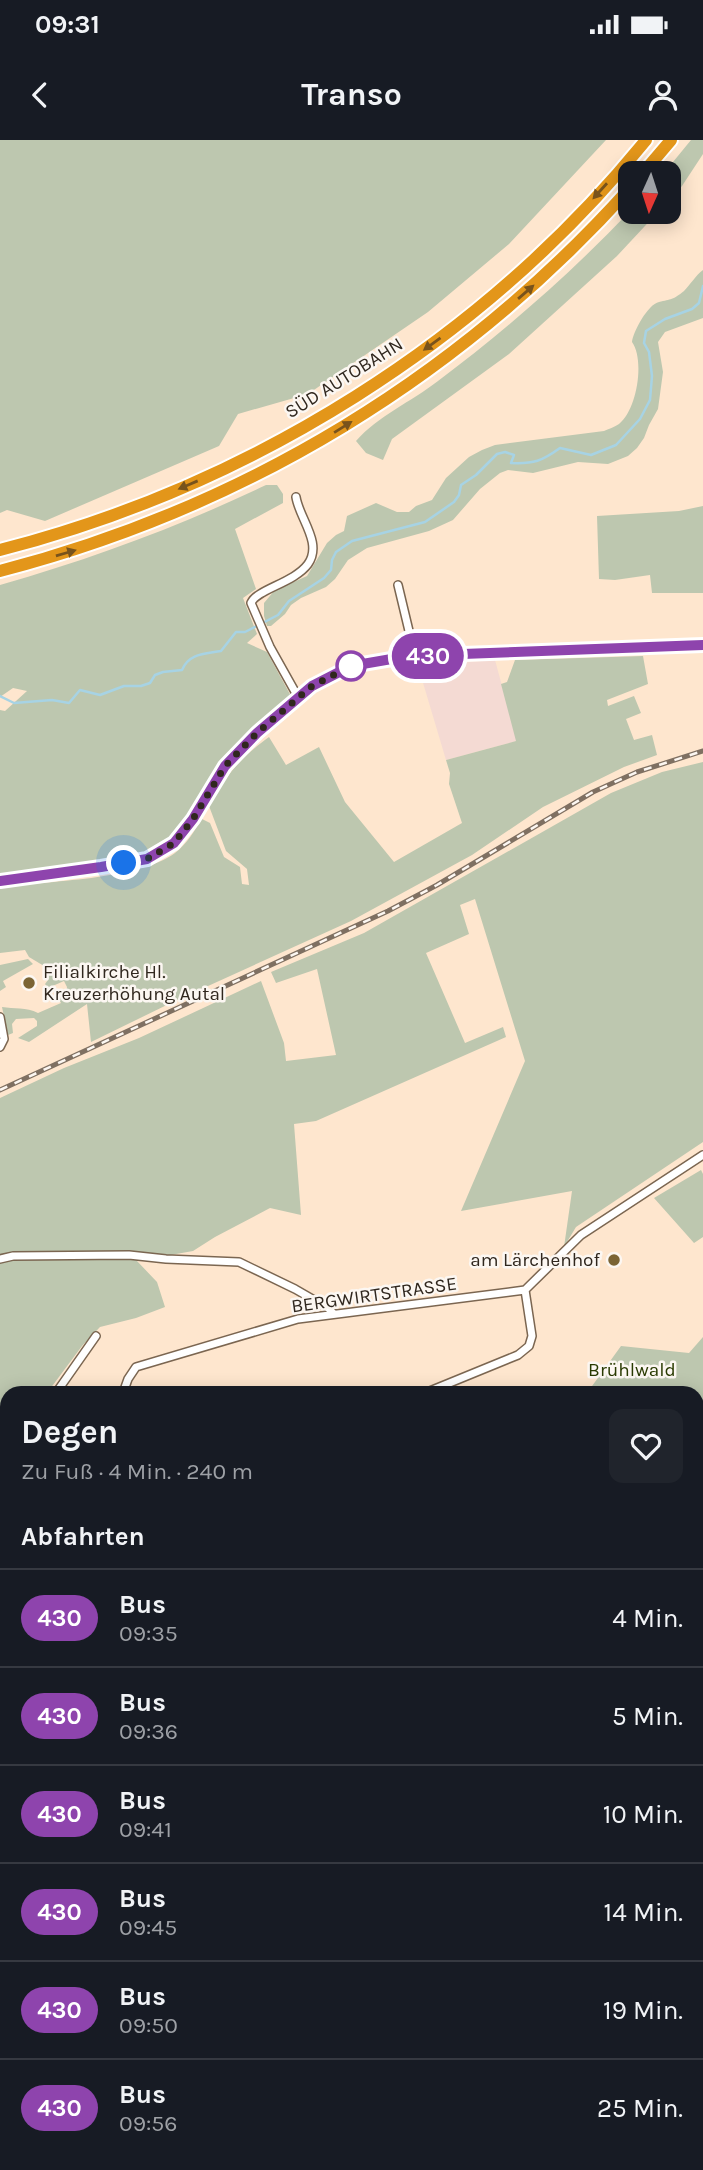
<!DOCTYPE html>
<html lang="de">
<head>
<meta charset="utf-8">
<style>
	:root { --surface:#171b24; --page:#20242c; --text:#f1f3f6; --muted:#9ea1a6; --line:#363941 }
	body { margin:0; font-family:Karla,sans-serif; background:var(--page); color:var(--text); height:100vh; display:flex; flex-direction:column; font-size:26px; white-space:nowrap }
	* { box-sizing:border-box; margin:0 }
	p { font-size:23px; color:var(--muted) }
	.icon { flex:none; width:38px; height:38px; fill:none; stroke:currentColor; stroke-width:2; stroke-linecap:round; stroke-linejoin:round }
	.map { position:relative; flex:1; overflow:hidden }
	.side { position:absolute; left:0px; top:1246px; width:704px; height:784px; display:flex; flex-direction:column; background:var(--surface); border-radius:21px 21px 0 0; box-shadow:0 4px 18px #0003 }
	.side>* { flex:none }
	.badge { padding:0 14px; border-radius:23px; font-size:24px; line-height:46px }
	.needle { width:46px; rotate:183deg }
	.tools { position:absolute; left:618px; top:21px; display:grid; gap:14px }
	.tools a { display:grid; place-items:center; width:63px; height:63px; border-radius:14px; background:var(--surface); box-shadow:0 4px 18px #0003; font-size:35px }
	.you { position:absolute; width:35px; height:35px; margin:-18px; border:5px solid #fff; border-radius:50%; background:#1a73e8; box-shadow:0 0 0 10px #1a73e833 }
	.map>.badge { position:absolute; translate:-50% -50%; box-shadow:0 0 0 4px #fff }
	h2 { padding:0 21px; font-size:26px; line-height:63px }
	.round { display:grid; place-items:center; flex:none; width:74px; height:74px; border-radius:14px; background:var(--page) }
	.overview { display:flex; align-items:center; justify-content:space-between; height:119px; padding:0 21px }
	h1 { font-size:33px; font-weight:700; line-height:52px }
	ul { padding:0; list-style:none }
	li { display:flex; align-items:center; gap:21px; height:98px; padding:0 21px; border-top:2px solid var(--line) }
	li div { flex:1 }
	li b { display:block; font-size:26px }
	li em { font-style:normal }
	li .badge { min-width:77px; font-weight:700; text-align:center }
	.status { display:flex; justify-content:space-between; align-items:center; height:49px; padding:0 35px; background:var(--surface); direction:ltr }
	.status svg { height:19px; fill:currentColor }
	header { display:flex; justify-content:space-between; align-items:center; height:91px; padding:0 21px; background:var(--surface); font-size:32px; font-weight:700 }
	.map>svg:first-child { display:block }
</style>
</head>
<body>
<div class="status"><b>09:31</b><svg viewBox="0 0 49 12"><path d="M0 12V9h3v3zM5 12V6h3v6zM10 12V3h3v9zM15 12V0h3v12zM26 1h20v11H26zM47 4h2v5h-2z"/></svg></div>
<header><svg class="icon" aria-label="back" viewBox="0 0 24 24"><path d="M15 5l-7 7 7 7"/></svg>Transo<svg class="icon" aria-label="person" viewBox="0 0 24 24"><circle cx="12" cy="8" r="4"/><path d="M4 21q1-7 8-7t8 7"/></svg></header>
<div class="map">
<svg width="703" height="2030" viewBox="0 0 703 2030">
	<rect width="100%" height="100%" fill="#fee6ce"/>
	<path fill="#f4dad3" d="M495 520 517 601 446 620 418 526 457 525 469 522Z"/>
	<path fill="#bdc7af" d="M0 0H606L509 104 428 172 308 254 238 274 219 306 45 381 7 370 0 373Z
		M691 0H703V14L682 46 669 61 668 33H664Z
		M630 71 658 72 617 116 509 214 392 299 383 320 366 313 356 301C378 276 411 262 438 241 506 190 571 133 630 71Z
		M703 130V178L665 192 658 202 663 232 658 269 649 285 644 298 637 308 628 316 608 324 578 322 533 333 508 330 500 333 480 349 453 380 429 391 367 408 348 420 335 439 326 447 301 458 291 465 285 474 271 486H267L264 476V463L274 451 307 436 327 403 336 395 344 391 347 376 376 363 397 372H409L416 366 432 360 446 338 469 317 482 310 495 305 604 291C608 289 615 287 619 284 637 270 645 220 632 202 633 192 648 164 659 162 671 159 673 160 684 151 691 144 695 136 703 130Z
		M266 345H277L283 354V363L235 389 256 449 243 458 257 494 247 503 267 512 292 558 216 636 184 684 162 704 143 714 117 721 0 735V570L5 571 27 551 13 548 0 557V445C94 418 178 387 266 345Z
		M703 366V453H652L650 435 615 440 599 439 597 376 679 371Z
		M643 516 648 544 607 560 608 566 634 556 641 573 626 579 634 600 652 595 657 615 624 627 543 667 472 715 351 781 175 861 91 902 87 864 29 902 18 898 37 886V881L34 878 16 879 12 884 13 893 8 895 2 867C14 869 26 867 38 873L61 863 58 858 66 853 67 847 64 841 48 848 45 844 48 840 49 831 44 826 29 817 25 810 0 813V747C47 741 138 740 175 713 187 704 194 691 202 679L210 683 224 717 240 727 242 744 249 745 247 729 226 711 209 666C227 634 239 619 269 597L286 625 319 607 345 662 394 722 462 683 449 644 450 633 446 620 516 601 501 544 507 542 515 520Z
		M703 622V1002L576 1087 564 1107 572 1051 461 1071 525 921 475 759 460 765 469 794 426 813 465 903 503 887 506 897 316 981 294 984 301 1075 270 1068 215 1097 193 1111 137 1121 157 1142 165 1167 136 1178 100 1187 82 1206 47 1253H7V1308L0 1318V958L64 928 139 898 261 841 284 903 286 921 336 915 317 829 276 843 271 832 364 793 611 653 662 632Z
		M28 819 33 824 3 841 6 847 0 851V825Z
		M701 1030 703 1034V1097L694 1103 654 1058Z
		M703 1197V2030H0V1850L7 1857V2023H696V1253H587L621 1206 689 1213Z
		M0 1322 7 1329V1366L0 1359Z"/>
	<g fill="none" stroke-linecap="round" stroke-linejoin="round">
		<path stroke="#a7d3e4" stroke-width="2.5" d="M0 556 14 563 52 560 69 563 80 550 100 555 124 546H141L150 543 155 535 163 532 182 530C189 513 205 514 221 511L236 492H245L278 475 289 461 324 438 331 430 332 420 336 412 352 401 425 382 454 362 459 355 461 345 476 335 497 314 505 312 514 315 511 323C534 324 542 321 560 308L591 315 616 305 640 279 650 260 652 236 649 212 644 203 646 191 665 179 692 169 699 163 703 146
			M696 1707 703 1697
			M335 2023 339 2030"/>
		<g stroke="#7b6651" stroke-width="10">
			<path id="minor" d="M296 357C299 378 323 403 308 424 294 443 257 449 251 463L270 507 298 557
				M398 445 415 516
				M0 877 4 899 0 907
				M0 1119 13 1116 129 1115 166 1119 239 1122 295 1149 328 1168 333 1173
				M56 1253 96 1196
				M123 1253 128 1239 136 1227 298 1179 525 1150 581 1095 703 1015
				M425 1253 518 1215 529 1206 532 1196 525 1150
				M0 1324 7 1317
				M0 1368 7 1381
				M7 1537V1554
				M0 1672 7 1660"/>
		</g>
		<g stroke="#7b6651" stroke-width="13">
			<path id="secondary" d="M0 741 101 727 147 719 174 703 193 679 225 626 257 593 312 546 351 526 409 516 703 505"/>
		</g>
		<g stroke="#fff" stroke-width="16">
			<path id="motorway" d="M643 33 671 0
				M0 410C250 346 483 201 646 0
				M0 431C246 367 460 237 630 48"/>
		</g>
		<use href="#minor" stroke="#fff" stroke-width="7"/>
		<use href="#secondary" stroke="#fff" stroke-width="10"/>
		<use href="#motorway" stroke="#e3961a" stroke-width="12"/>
		<g stroke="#7f7062" stroke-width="5">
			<path id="rail" d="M0 950 388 771 437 745 593 652 637 632 703 611"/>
		</g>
		<use href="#rail" stroke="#fcf7f2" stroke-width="2.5" stroke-dasharray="8" stroke-linecap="butt"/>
	</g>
	<defs><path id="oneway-solid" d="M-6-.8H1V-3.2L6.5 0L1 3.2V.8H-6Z" transform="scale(1.75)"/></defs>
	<g fill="#78531c">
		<use href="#oneway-solid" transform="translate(600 51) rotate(132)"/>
		<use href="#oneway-solid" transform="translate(526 152) rotate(-41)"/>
		<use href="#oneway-solid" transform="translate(432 204) rotate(144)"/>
		<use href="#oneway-solid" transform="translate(343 287) rotate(-32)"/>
		<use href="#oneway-solid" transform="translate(188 345) rotate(157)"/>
		<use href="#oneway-solid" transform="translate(66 413) rotate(-16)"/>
	</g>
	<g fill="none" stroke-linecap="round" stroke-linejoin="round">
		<g stroke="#fff" stroke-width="16">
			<path id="line" d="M0 741 101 727 147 719 174 703 193 679 225 626 257 593 312 546 351 526 409 516 703 505"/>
		</g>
		<use href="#line" stroke="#8e44ad" stroke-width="10"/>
		<path stroke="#30271e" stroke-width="7" stroke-dasharray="0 12.6" d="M124 723 147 719 174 703 193 679 225 626 257 593 312 546 351 526"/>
	</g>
	<circle fill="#fff" stroke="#8e44ad" stroke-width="3.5" cx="351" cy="526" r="14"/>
	<g fill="#7b6434" stroke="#fcf7f2" stroke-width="2.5">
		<circle cx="29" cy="843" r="7"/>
		<circle cx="614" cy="1120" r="7"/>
	</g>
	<g text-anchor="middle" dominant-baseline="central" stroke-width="5" stroke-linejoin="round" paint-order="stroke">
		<g font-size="19" fill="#30271e" stroke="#fcf7f2">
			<text transform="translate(344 238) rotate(-32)">SÜD AUTOBAHN</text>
			<text transform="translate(374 1155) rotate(-8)">BERGWIRTSTRASSE</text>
		</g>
		<g font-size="19" fill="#30271e" stroke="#fcf7f2" text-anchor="start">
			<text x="43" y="832">Filialkirche Hl.<tspan x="43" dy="22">Kreuzerhöhung Autal</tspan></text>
			<text x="600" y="1120" text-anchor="end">am Lärchenhof</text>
		</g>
		<g font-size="19" fill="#293a01" stroke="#fcf7f2">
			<text x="632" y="1230">Brühlwald</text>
		</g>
	</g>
</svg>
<div class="tools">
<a><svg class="needle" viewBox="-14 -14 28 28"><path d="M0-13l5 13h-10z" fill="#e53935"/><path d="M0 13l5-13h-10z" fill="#9ea1a6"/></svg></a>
</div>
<div class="you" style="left:124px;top:723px"></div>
<b class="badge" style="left:428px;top:516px;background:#8e44ad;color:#fff">430</b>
<section class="side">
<div class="overview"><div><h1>Degen</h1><p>Zu Fuß · 4 Min. · 240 m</p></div><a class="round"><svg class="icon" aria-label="heart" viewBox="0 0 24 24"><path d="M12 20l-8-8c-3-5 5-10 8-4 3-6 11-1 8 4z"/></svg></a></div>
<h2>Abfahrten</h2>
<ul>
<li><span class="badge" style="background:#8e44ad;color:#fff">430</span><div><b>Bus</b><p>09:35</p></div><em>4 Min.</em></li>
<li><span class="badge" style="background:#8e44ad;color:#fff">430</span><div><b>Bus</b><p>09:36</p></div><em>5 Min.</em></li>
<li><span class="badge" style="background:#8e44ad;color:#fff">430</span><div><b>Bus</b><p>09:41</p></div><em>10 Min.</em></li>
<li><span class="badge" style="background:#8e44ad;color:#fff">430</span><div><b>Bus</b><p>09:45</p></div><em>14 Min.</em></li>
<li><span class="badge" style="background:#8e44ad;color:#fff">430</span><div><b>Bus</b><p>09:50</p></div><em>19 Min.</em></li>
<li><span class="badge" style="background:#8e44ad;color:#fff">430</span><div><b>Bus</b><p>09:56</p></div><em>25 Min.</em></li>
</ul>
</section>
</div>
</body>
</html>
